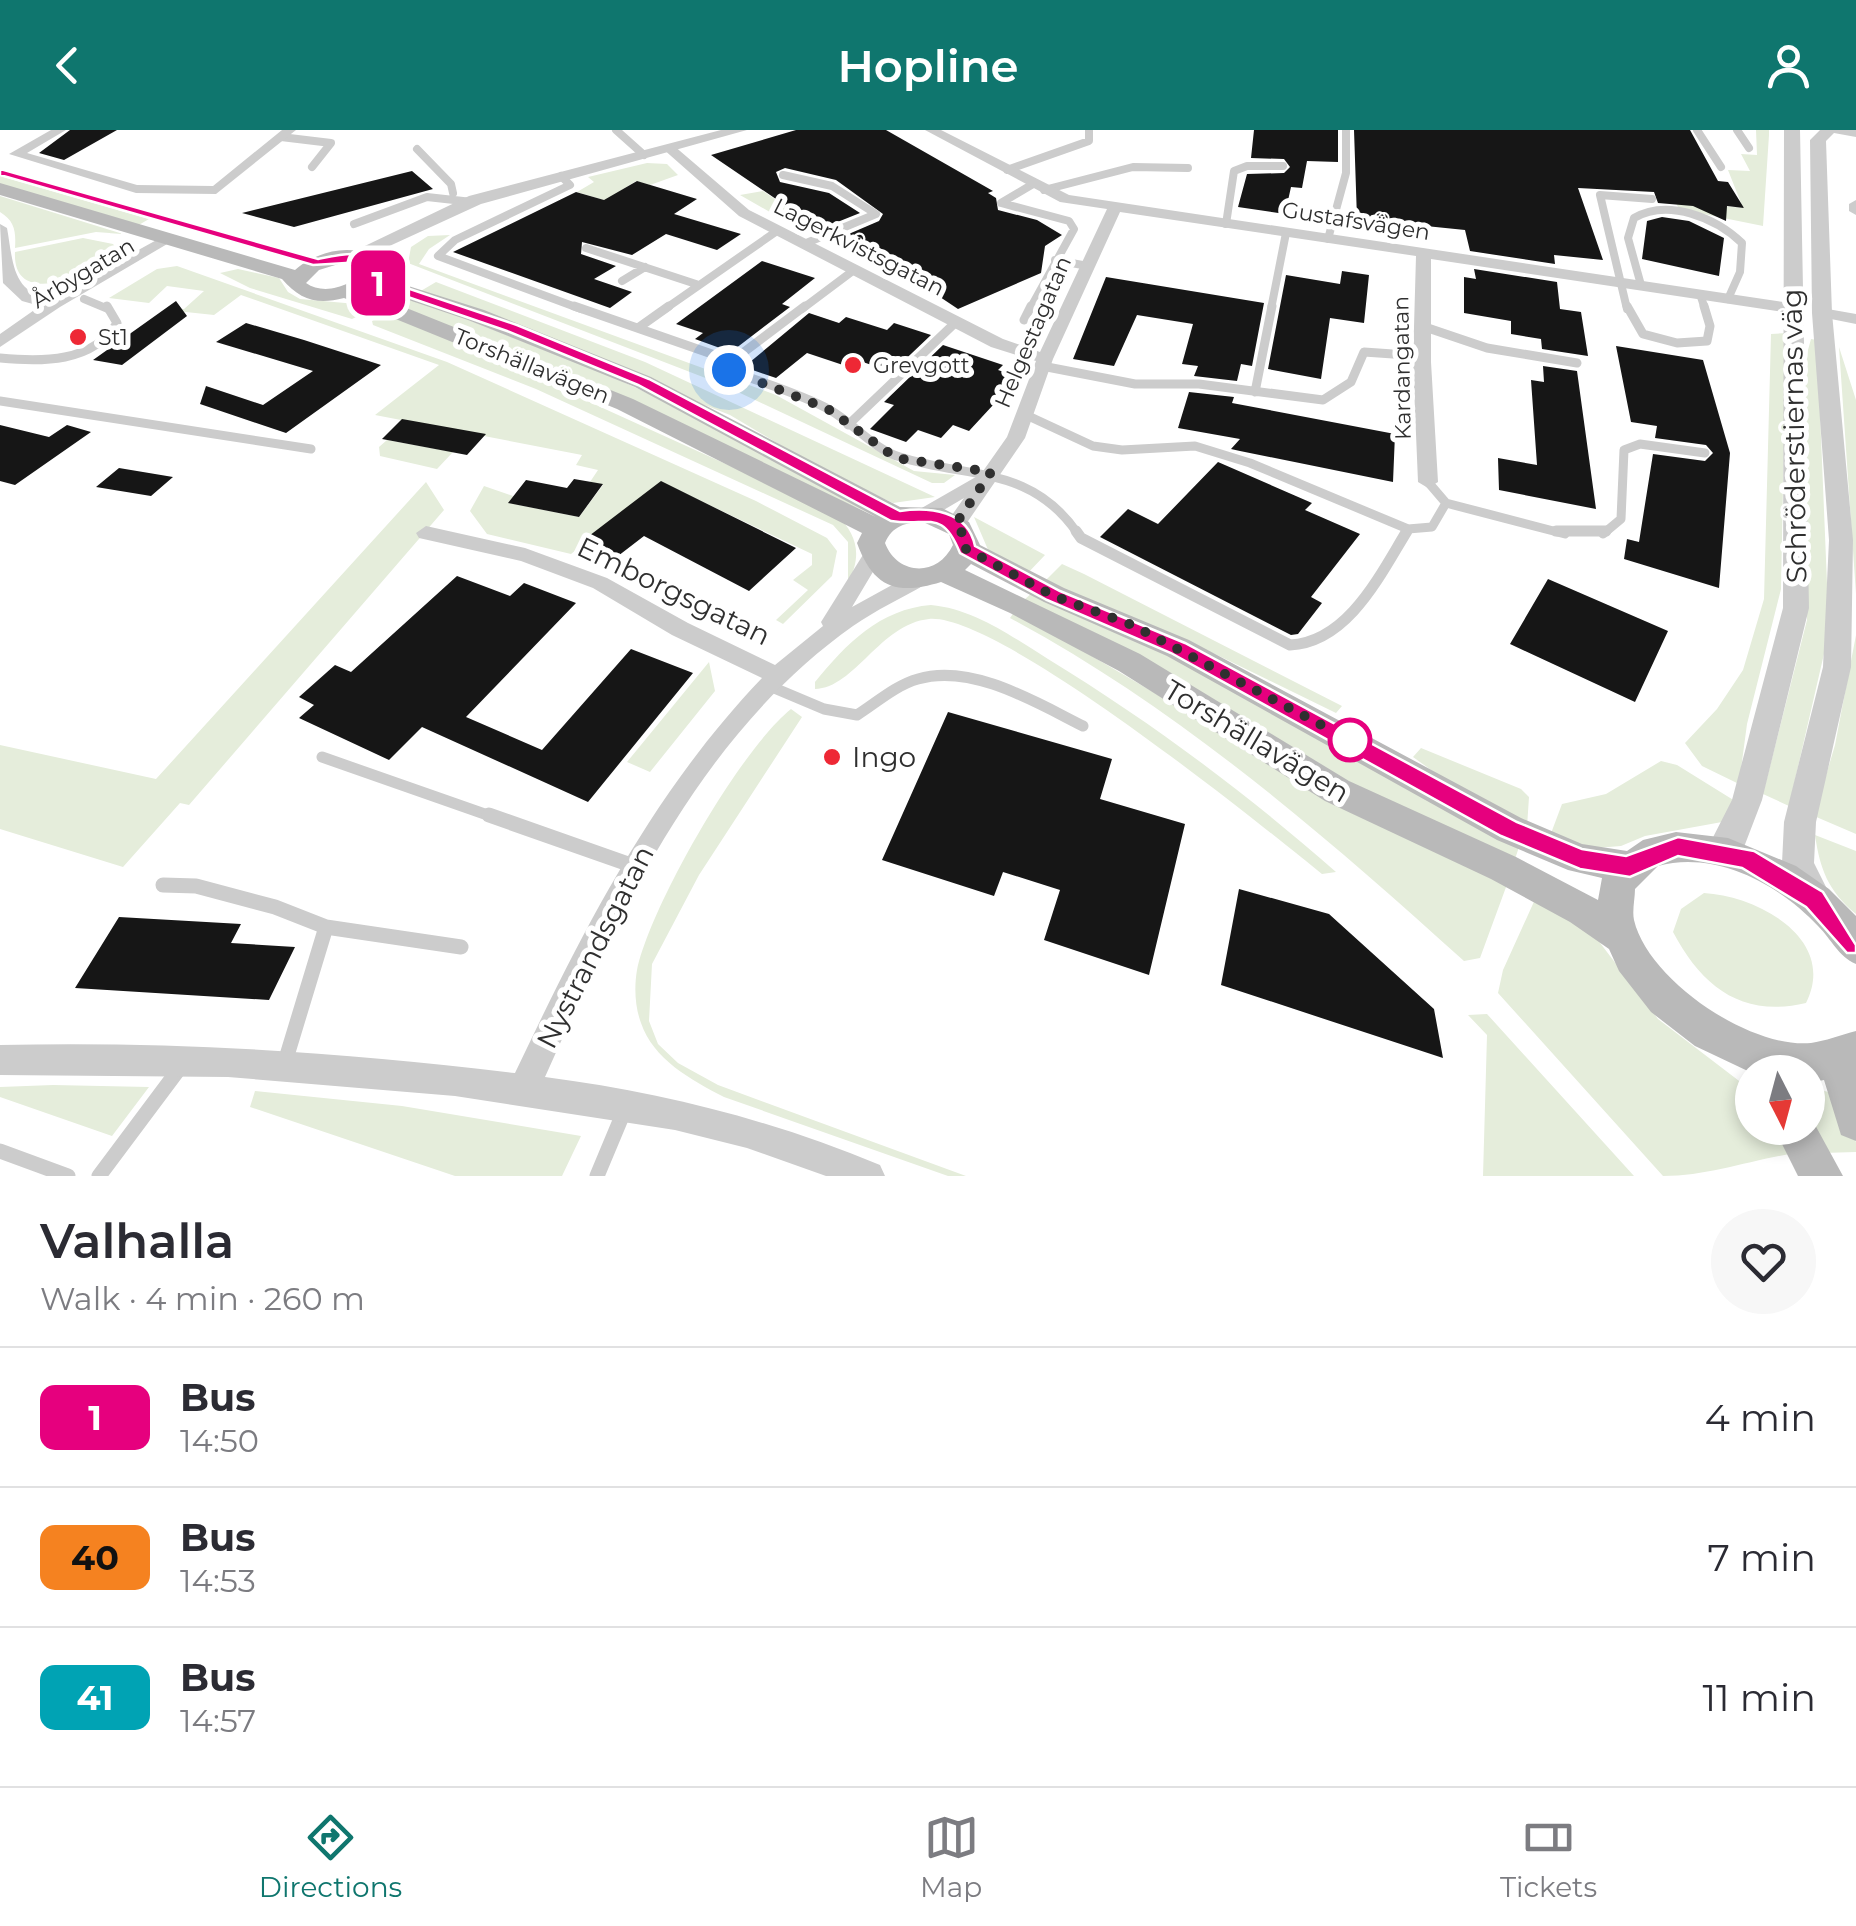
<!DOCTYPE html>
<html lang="en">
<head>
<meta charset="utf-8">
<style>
	:root { --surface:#fff; --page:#f7f7f7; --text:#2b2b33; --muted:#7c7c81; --line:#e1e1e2; --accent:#0f766e }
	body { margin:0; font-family:Montserrat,sans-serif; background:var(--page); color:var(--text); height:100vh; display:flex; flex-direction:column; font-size:38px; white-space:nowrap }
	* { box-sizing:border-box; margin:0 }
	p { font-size:32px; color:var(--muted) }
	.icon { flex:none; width:55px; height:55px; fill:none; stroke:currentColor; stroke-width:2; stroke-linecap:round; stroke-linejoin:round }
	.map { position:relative; height:1046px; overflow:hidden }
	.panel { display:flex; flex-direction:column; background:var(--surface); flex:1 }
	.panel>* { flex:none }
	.badge { padding:0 20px; border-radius:15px; font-size:35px; line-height:65px }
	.needle { width:65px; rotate:174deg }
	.buttons { position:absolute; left:1735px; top:925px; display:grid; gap:20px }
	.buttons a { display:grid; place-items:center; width:90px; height:90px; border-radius:50%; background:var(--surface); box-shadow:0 5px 15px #0003; font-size:50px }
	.you { position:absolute; width:50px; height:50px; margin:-25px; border:8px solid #fff; border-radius:50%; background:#1a73e8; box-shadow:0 0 0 15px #1a73e833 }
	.map>.badge { position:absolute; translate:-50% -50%; box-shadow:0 0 0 5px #fff }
	.round { display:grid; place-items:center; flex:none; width:105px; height:105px; border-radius:52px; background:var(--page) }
	.headline { display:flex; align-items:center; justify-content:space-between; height:170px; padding:0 40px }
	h1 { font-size:48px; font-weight:600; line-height:75px }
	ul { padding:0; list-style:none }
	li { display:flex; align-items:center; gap:30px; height:140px; padding:0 40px; border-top:2px solid var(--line) }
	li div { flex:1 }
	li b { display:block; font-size:38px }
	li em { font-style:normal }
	li .badge { min-width:110px; font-weight:700; text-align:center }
	header { display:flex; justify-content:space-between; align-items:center; height:130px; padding:0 40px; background:var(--accent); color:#fff; font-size:45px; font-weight:600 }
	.dock { display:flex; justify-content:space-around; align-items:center; height:140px; border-top:2px solid var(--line); background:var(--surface); font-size:28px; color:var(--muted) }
	.dock a { display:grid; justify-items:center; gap:5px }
	.dock .current { color:var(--accent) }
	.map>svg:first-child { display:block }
</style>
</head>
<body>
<header><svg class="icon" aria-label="back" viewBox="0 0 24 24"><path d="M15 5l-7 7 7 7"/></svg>Hopline<svg class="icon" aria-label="person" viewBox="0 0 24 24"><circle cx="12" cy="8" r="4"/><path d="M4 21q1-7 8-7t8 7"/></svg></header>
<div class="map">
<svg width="1856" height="1046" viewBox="0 0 1856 1046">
	<rect width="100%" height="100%" fill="#fff"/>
	<path fill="#e5eddb" d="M1756 0H1769V5L1763 96 1679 79 1675 71 1743 78 1728 40 1750 41 1741 24 1757 25Z
		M647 33 667 34 678 45 650 55 636 51 617 63 620 75 577 62 594 52 588 47Z
		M0 46 149 89 137 96 0 54Z
		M763 61 815 96 803 101 740 65Z
		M0 66 123 104 96 102 15 118C16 102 15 91 0 82Z
		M450 105 429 119 419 134 776 265 914 341 955 345 944 353H932L721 254 408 133 411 117 428 106Z
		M83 108 113 114 117 119C97 143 12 182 15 122Z
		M177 136 447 232 756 371 827 408 837 421 832 446 783 494 776 490 808 460 793 450 812 435V424L661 352 571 424 487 404 470 381 484 356 513 366 509 373 579 387 603 355 590 352 598 340 576 335 582 325 375 285 439 235 241 165 214 185 167 180 184 179 204 161 167 156 149 173 109 168 157 139Z
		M238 139 279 148 288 162 300 169 379 176 352 189 250 158 220 143Z
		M436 152 645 232 935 367 893 373 821 339 730 285 419 162Z
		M411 167 608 245 710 292 873 385 399 175Z
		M389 181 836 384C858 405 862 426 848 453V412L833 395 536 259 373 195 372 191Z
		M1786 203 1781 459 1747 594 1739 654 1702 636 1685 613 1717 579 1743 540 1764 469 1771 204Z
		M1811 209 1817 210 1829 502 1789 676 1763 664 1807 490 1805 231Z
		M1839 217 1856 270V464Z
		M387 310 453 322 437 339 380 326 379 317Z
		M426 352 444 380 189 675 180 673 123 737 0 699V615L156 649Z
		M974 387 1045 425 1026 445 989 422Z
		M1062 434 1084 444 1342 576 1336 583 1215 524 1042 454Z
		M1033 462 1239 556 1520 714 1514 732 1363 661 1024 470Z
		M931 475C974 479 1011 506 1048 529 1151 592 1245 662 1336 742L1322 744C1259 693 999 483 929 489 880 494 855 558 815 559V552C846 514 880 479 931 475Z
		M1015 481 1187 582 1509 749 1480 828 1464 831C1323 704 1178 578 1010 488Z
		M1856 505V704L1814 686 1835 615Z
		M709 532 715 561 650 642 627 632Z
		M791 579 802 587 699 745 652 834 649 891 658 914 678 933 718 955 966 1046H948L724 967C691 950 653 929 641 893 635 877 634 857 637 840 651 775 740 620 791 579Z
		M1421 618 1521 659 1529 667 1527 697 1463 663 1413 627Z
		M1661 631 1677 635 1735 671 1722 692 1645 706 1621 716 1596 718 1550 706 1562 674 1606 664Z
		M1815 705 1856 721V784C1828 761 1820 739 1815 705Z
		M1704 763C1758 766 1838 809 1806 873 1742 888 1702 857 1673 802L1681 779Z
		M1537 765 1591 801 1658 889 1747 957 1752 965V998H1777L1796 1023C1750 1030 1709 1046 1663 1046L1498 863 1503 840Z
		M1487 884 1634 1046H1483L1487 905 1468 885Z
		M53 955 149 957 112 1006 0 967V957Z
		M1808 956 1828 962 1856 1012V1022L1822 1023 1808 995Z
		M255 961 402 976 581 1006 562 1046H455L250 977Z"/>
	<path fill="#161616" d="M70 0H117L64 30 39 23Z
		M796 0H886L993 61 988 63 996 68 998 80 1037 90 1062 105 1045 116 1041 143 958 179 928 159 934 156 881 122 873 125 844 106 879 91 883 84 836 50 785 38 776 42 780 52 829 63 860 83 820 99 711 25Z
		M1254 0H1338V32L1307 31 1302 58 1291 57 1285 84 1238 77 1247 44 1284 43 1290 37 1284 29 1251 28Z
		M1354 0H1690L1718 51 1728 52 1744 78 1727 76 1726 91 1693 76 1658 73 1654 62 1578 58 1603 130 1554 125 1555 134 1470 121 1465 100 1357 89Z
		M412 41 433 59 294 97 242 83Z
		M637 51 697 69 674 84 741 104 717 120 666 104 632 125 582 112 581 124 616 136 594 149 632 162 610 178 453 122 576 62 604 70Z
		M1662 87 1689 91 1724 108 1719 146 1642 129 1647 91Z
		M762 131 815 148 782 174 790 177 731 222 695 209 703 203 676 194Z
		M1474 139 1557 152 1560 179 1581 182 1588 226 1542 219 1541 209 1511 204V191L1464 183V147L1476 149Z
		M1342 141 1369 145 1364 193 1330 188 1321 249 1268 239 1286 145 1340 154Z
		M1106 147 1264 173 1252 236 1241 234 1237 251 1194 246 1198 236 1182 234 1193 194 1137 185 1114 236 1073 229Z
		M176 171 187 186 122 235 93 230Z
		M809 183 839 193 846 187 887 200 894 193 931 205 892 242 857 230 849 237 807 223 776 248 744 237Z
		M246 193 304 210 381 235 286 303 200 274 206 256 263 275 313 241 216 212Z
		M943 215 1003 235 998 240 1019 247 969 301 953 295 941 308 918 300 906 312 870 299 894 275 884 272Z
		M1616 216 1703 230 1730 323 1719 458 1624 429 1627 409 1639 412 1653 324 1705 331 1713 323 1706 315 1655 308 1657 296 1631 292Z
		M1543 236 1577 241 1596 379 1499 360 1498 328 1537 335 1531 250 1544 252Z
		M1189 262 1234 267 1232 273 1395 304 1393 352 1240 321 1231 319 1240 309 1178 298Z
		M402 289 486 304 467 325 382 309Z
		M0 295 49 307 67 295 91 302 15 355 0 351Z
		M1218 332 1312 373 1305 380 1360 404 1311 467 1322 473 1298 504 1291 505 1100 407 1128 379 1158 394Z
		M119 338 173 347 151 366 96 357Z
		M574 349 603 354 579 387 508 373 526 350 567 358Z
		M661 351 796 418 749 461 644 406 618 426 585 409Z
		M457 446 510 466 524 453 576 473 466 587 542 620 631 519 693 543 588 672 422 597 389 630 299 588 314 575 299 567 335 535 351 542Z
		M1548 449 1668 501 1635 572 1510 514Z
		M948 582 1112 629 1100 669 1185 694 1149 845 1044 810 1060 760 1003 742 994 766 882 730Z
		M1239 759 1329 784 1434 879 1443 928 1221 855Z
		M119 787 241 794 231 813 295 817 269 870 75 858Z"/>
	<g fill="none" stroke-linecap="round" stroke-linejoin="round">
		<path stroke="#ccc" stroke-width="8" d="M616 0 644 25
			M1697 0 1721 37
			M1737 0 1749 18
			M281 7 331 13 312 37
			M417 19 451 54 453 63
			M1007 40 1089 11V0
			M783 45 832 56 876 84 804 114
			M561 46 570 55 455 110 438 126 581 179
			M1044 60 1133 37 1188 38
			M354 94 427 67 472 72
			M1226 94 1234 41 1247 36H1283
			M1328 109 1346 43V0
			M586 118 699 155
			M1055 130 1088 136
			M622 151 645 137
			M1641 155 1628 108 1634 88C1668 68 1716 88 1742 113L1740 142 1728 169
			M1700 164 1705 179
			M84 169 108 179
			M665 179 777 101
			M802 179 854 140
			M1030 179 1074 99 1069 91 1001 73 1033 54
			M1271 179 1286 103
			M1627 179 1600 65 1652 69"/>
		<path stroke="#ccc" stroke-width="9" d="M574 176 732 231
			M805 176 732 231 729 240C762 253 799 263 830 280 853 293 875 320 900 327 969 349 1031 335 1078 404
			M1627 176 1643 204 1677 213 1707 211 1710 196 1704 176
			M1024 190 1031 176
			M1422 196 1487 218 1577 233
			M638 198 669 176
			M0 228C41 232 93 233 117 193L107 176
			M1042 236 1135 254H1199L1323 270 1351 252 1364 222 1422 226
			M1255 262 1272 176
			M0 271 311 319
			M1024 284 1093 316 1122 320 1195 316 1250 333 1408 399 1432 397 1446 373 1428 352
			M848 295 956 192
			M1446 373 1565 404
			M1405 404 1408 399
			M1603 404 1621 389 1624 320 1640 314 1705 323"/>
		<path stroke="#ccc" stroke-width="11" d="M1076 401 1081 408 1290 515C1348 512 1380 445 1407 401
			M1556 401H1606
			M767 555 824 579 857 585C876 573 896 555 918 549 972 533 1037 573 1083 596
			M322 627 496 688"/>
		<path stroke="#ccc" stroke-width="15" d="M489 685 631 735
			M163 755 196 756 275 777 326 797 461 817
			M285 932 326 797
			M0 1021 68 1046
			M99 1046 182 935
			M597 1046 625 979"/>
		<path fill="#ccc" fill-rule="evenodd" d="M51 0H66L27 23 137 55 213 56 282 0H296L216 64 136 63 9 24Z
			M925 0H941L1069 65 1790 173 1798 178 1790 183 1431 129V232L1438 352 1428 358 1418 352 1413 232 1416 126 1120 82 1053 229 1025 308 962 400 955 402 945 395 964 368 930 388H916L913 383 981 344 1007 307 1036 231 991 217 739 86 662 18 673 15 749 80 1003 209 1040 222 1107 79 1060 72Z
			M1856 70V85L1849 81V74Z
			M0 94 7 98C13 131 12 166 53 167L162 107 174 110 60 177 0 217V204L40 176 22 171 3 153Z
			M1822 178 1856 184V194L1816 186V180Z
			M426 396 525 418 607 448 688 493 775 535 823 496 821 492 866 420 873 418 883 425 852 477 912 444H926L930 449 926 454C902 468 876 480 853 496 700 604 619 782 545 947 661 962 772 990 880 1035L885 1046H826L747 1018 675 1000 455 966 228 947 0 945V915C173 911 344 922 515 943 583 800 652 663 762 548L672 505 593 458 521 431 419 408 416 403Z"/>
		<path fill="#ccc" fill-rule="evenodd" d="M721 0H747L481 74 359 130 344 126 469 66Z
			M1784 0H1800L1809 478 1762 670 1744 717 1733 731 1722 735 1711 731 1706 721 1732 670 1783 478Z
			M1820 0H1856V7L1834 3 1826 11 1832 183 1853 410 1851 537 1816 692 1814 733 1832 769 1827 780 1815 784 1803 780 1782 733 1784 692 1823 537 1829 410 1812 183 1810 10Z"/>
		<path fill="#b9b9b9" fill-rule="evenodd" d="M0 53 295 140C319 119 361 110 385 136L380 147 484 180 651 247 900 377 942 378 969 392 980 415 1064 458 1189 510 1521 688 1582 714 1627 721 1643 710 1676 702 1728 708 1796 736 1829 759 1856 786V834C1838 826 1832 810 1818 796 1780 755 1716 720 1658 736L1635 759C1635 768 1632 781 1634 790 1648 850 1750 919 1811 913 1825 911 1841 905 1856 901V1011L1841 1005 1824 950 1808 953V942L1752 943 1695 916 1651 882 1619 841 1609 819 1570 792 1491 749 1325 671 1119 541 1010 483 941 452C896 466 873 457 857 413L862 403 617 279 344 168C317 175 300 170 282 149L0 65ZM345 132 364 138C354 156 324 166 306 153L319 140ZM370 157 468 190 635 257 876 387 633 269 364 161ZM923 392 949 404 953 415C937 448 897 445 885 413 892 396 906 392 923 392ZM971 434 1044 472 1167 526 1497 710 1568 740 1602 748 1598 770 1516 727 1349 651 1140 524 965 440Z
			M1808 982 1843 1046H1798L1774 998H1808Z"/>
	</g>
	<path fill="#e6007e" stroke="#fff" stroke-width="2.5" d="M0 39 318 129C342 124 363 118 382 136L377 148 517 195 649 249 900 381C929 377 968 380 975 416L1060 461 1185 513 1517 692 1582 719 1626 726 1678 707 1754 721 1823 762 1856 815V823H1847L1806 777 1742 738 1678 726 1630 747 1580 739 1501 706 1171 523 1047 470 960 423C942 378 929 397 891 391L638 255 507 201 364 152 368 137 362 132 313 135 0 45Z"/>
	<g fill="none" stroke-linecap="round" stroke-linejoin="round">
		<path stroke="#2f2f2f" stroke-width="10" stroke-dasharray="0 18" d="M729 240 828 279 896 328 991 342 955 395 964 405 966 419 1054 466 1132 495 1350 610"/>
	</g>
	<g fill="#ee2835" stroke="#fff" stroke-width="4">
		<circle cx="78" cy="207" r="10"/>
		<circle cx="853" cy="235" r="10"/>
		<circle cx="832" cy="627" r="10"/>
	</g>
	<circle fill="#fff" stroke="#e6007e" stroke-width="5" cx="1350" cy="610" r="20"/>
	<g text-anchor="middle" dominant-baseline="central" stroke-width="10" stroke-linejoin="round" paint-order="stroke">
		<g font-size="22" fill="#2f2f2f" stroke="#fff">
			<text transform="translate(1356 91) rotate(9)">Gustafsvägen</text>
			<text transform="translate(859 117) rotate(27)">Lagerkvistsgatan</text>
			<text transform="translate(83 143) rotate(-31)">Årbygatan</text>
			<text transform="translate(1033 202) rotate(-67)">Helgestagatan</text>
			<text transform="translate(532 236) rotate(22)">Torshällavägen</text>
			<text transform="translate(1402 238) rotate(-91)">Kardangatan</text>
		</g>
		<g font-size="22" fill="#2f2f2f" stroke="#fff" text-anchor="start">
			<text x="98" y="207">St1</text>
			<text x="873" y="235">Grevgott</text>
		</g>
		<g font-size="28" fill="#2f2f2f" stroke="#fff">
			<text transform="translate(1794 306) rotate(-91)">Schröderstiernas väg</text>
			<text transform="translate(674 461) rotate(26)">Emborgsgatan</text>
			<text transform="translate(1257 611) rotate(31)">Torshällavägen</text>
			<text transform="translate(595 817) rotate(-63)">Nystrandsgatan</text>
		</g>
		<g font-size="28" fill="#2f2f2f" stroke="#fff" text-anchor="start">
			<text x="852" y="627">Ingo</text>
		</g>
	</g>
</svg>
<div class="buttons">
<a><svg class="needle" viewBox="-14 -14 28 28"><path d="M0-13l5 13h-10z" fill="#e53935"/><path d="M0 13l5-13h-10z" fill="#7c7c81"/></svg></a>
</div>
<div class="you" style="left:729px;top:240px"></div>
<b class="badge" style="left:378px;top:153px;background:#e6007e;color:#fff">1</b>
</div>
<section class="panel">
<div class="headline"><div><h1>Valhalla</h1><p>Walk · 4 min · 260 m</p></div><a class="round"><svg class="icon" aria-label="heart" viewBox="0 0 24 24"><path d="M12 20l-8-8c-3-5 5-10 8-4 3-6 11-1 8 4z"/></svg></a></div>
<ul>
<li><span class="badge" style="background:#e6007e;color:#fff">1</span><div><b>Bus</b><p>14:50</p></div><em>4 min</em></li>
<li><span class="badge" style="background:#f58220;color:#111">40</span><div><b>Bus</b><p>14:53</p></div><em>7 min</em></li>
<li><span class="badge" style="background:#00a3b4;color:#fff">41</span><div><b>Bus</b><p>14:57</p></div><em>11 min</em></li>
</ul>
</section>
<nav class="dock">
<a class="current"><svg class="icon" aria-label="directions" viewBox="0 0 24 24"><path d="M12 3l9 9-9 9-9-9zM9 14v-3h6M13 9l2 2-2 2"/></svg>Directions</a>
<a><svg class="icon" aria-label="map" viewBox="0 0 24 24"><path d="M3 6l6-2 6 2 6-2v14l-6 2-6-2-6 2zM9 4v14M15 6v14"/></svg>Map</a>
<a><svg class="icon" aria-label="tickets" viewBox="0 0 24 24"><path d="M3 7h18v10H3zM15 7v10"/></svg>Tickets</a>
</nav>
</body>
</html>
